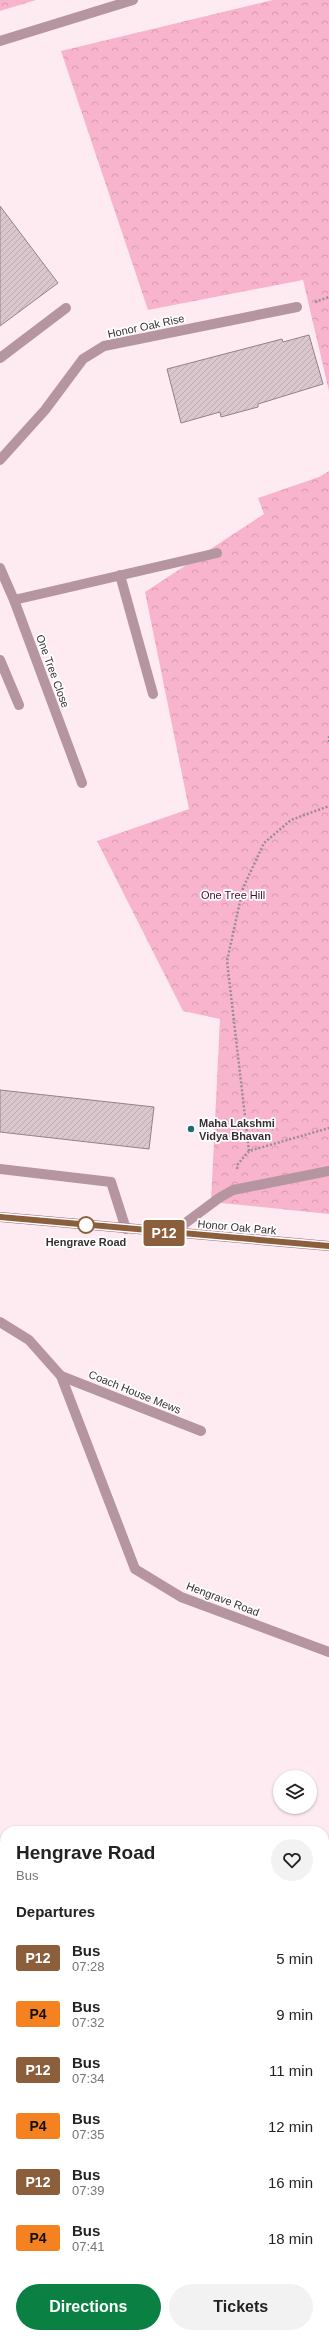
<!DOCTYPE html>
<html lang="en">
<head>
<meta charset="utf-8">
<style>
	:root { --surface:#fff; --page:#f2f2f2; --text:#222; --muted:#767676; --accent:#0b8043 }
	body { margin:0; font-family:Helvetica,sans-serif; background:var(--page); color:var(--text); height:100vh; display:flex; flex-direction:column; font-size:15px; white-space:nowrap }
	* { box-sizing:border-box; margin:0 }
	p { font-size:13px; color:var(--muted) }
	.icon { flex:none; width:22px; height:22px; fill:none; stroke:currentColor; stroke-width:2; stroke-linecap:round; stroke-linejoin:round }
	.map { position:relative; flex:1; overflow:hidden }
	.drawer { position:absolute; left:0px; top:1826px; width:329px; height:512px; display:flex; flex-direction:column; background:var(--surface); border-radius:16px 16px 0 0; box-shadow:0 1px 3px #0004 }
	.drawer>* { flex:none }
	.badge { padding:0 8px; border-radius:3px; font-size:14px; line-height:26px }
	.tools { position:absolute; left:273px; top:1770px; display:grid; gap:8px }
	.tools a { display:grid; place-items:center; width:44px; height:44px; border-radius:50%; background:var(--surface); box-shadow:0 1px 3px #0004; font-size:20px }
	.map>.badge { position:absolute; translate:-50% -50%; box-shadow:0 0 0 2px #fff }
	h2 { padding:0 16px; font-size:15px; line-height:36px }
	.round { display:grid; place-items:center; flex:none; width:42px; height:42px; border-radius:21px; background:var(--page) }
	.overview { display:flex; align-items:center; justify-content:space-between; height:68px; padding:0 16px }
	h1 { font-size:19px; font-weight:700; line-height:30px }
	.button { display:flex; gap:8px; margin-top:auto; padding:8px 16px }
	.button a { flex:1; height:46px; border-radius:24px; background:var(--accent); color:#fff; font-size:16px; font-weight:700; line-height:46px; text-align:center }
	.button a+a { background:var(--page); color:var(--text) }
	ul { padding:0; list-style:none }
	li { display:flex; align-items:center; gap:12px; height:56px; padding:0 16px }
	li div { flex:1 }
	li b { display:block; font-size:15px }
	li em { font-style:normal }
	li .badge { min-width:44px; font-weight:700; text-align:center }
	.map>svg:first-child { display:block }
</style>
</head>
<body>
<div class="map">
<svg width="329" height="2338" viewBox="0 0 329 2338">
	<defs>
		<pattern id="forest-crowns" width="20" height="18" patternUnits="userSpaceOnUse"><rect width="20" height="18" fill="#f9b4cd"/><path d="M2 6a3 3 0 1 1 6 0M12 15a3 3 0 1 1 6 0" fill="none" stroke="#d69bb0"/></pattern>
		<pattern id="building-hatch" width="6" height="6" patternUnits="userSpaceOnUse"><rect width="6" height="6" fill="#d9c7cd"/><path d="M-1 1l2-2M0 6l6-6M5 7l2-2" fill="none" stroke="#bbabb0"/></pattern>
	</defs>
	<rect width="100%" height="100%" fill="#feebf2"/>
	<path fill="url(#forest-crowns)" d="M0 0H36L0 11Z
		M273 0H329V391L303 280 148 310 61 51Z
		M329 471V1214L211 1202 220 1019 183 1011 97 841 189 809 145 592 264 514 258 498 319 477Z"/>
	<path fill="url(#building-hatch)" stroke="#928287" d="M0 206 58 283 0 326Z
		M309 335 323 384 258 404V407L221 417 220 412 181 423 167 369 282 339 283 342Z
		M0 1090 154 1107 149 1149 0 1132Z"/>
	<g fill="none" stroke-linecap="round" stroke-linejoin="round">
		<path stroke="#9a8d92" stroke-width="2.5" stroke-dasharray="2 2" stroke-linecap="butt" d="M315 302 329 297
			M329 736V743
			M249 1151 227 961 243 888 264 843 291 820 329 806
			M237 1169 238 1164 249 1151 329 1128"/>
		<path stroke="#b595a0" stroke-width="10" d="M0 358 66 308
			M120 575 153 694
			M14 600 217 553
			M0 660 19 705
			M172 1233 219 1198 233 1190 329 1171
			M61 1376 201 1431"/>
		<path stroke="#b595a0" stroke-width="10" d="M0 460 45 410 83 359 104 346 297 307
			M0 568 14 600 82 783
			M0 1169 111 1182 126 1229
			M0 1322 29 1340 61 1376 135 1569 181 1597 329 1652
			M0 1845 5 1846
			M324 2123 329 2121
			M244 2333 247 2338"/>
		<path stroke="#b595a0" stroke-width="10" d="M0 41 133 0"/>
		<path stroke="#956979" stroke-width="10" d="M0 1217 329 1246"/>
	</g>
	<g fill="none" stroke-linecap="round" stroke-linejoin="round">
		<g stroke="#fff" stroke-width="9">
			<path id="line" d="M0 1217 329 1246"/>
		</g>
		<use href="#line" stroke="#8b5e3c" stroke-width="6"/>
	</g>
	<circle fill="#206b73" stroke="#fff" stroke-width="1.5" cx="191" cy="1129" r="4"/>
	<circle fill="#fff" stroke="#8b5e3c" stroke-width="2" cx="86" cy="1225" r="8"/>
	<g text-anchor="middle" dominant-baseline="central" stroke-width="3.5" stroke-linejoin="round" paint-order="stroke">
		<g font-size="11" fill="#372f32" stroke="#fff">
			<text transform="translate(146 326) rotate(-12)">Honor Oak Rise</text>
			<text transform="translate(53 671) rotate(70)">One Tree Close</text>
			<text transform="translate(237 1227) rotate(5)">Honor Oak Park</text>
			<text transform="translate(135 1392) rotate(22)">Coach House Mews</text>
			<text transform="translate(223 1599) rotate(21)">Hengrave Road</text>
		</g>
		<g font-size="11" fill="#4a0d2b" stroke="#fff">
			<text x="233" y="895">One Tree Hill</text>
		</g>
		<g font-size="11" font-weight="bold" fill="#372f32" stroke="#fff" text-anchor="start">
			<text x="199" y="1123">Maha Lakshmi<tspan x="199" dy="13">Vidya Bhavan</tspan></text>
		</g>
		<g font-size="11" font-weight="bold" fill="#372f32" stroke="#fff">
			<text x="86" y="1242">Hengrave Road</text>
		</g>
	</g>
</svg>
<div class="tools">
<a><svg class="icon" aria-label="layers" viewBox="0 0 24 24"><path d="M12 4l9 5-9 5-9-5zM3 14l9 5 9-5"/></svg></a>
</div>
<b class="badge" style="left:164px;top:1233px;background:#8b5e3c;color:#fff">P12</b>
<section class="drawer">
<div class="overview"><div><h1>Hengrave Road</h1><p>Bus</p></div><a class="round"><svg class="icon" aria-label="heart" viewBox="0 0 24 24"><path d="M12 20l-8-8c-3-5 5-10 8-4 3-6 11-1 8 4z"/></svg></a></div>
<h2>Departures</h2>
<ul>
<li><span class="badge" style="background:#8b5e3c;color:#fff">P12</span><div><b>Bus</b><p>07:28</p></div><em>5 min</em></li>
<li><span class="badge" style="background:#f58220;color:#111">P4</span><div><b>Bus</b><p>07:32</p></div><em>9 min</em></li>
<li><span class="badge" style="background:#8b5e3c;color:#fff">P12</span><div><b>Bus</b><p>07:34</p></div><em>11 min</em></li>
<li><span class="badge" style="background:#f58220;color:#111">P4</span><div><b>Bus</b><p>07:35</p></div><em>12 min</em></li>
<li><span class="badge" style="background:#8b5e3c;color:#fff">P12</span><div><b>Bus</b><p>07:39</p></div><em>16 min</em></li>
<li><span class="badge" style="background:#f58220;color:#111">P4</span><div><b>Bus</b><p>07:41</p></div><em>18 min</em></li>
</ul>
<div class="button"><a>Directions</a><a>Tickets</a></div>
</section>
</div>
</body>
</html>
